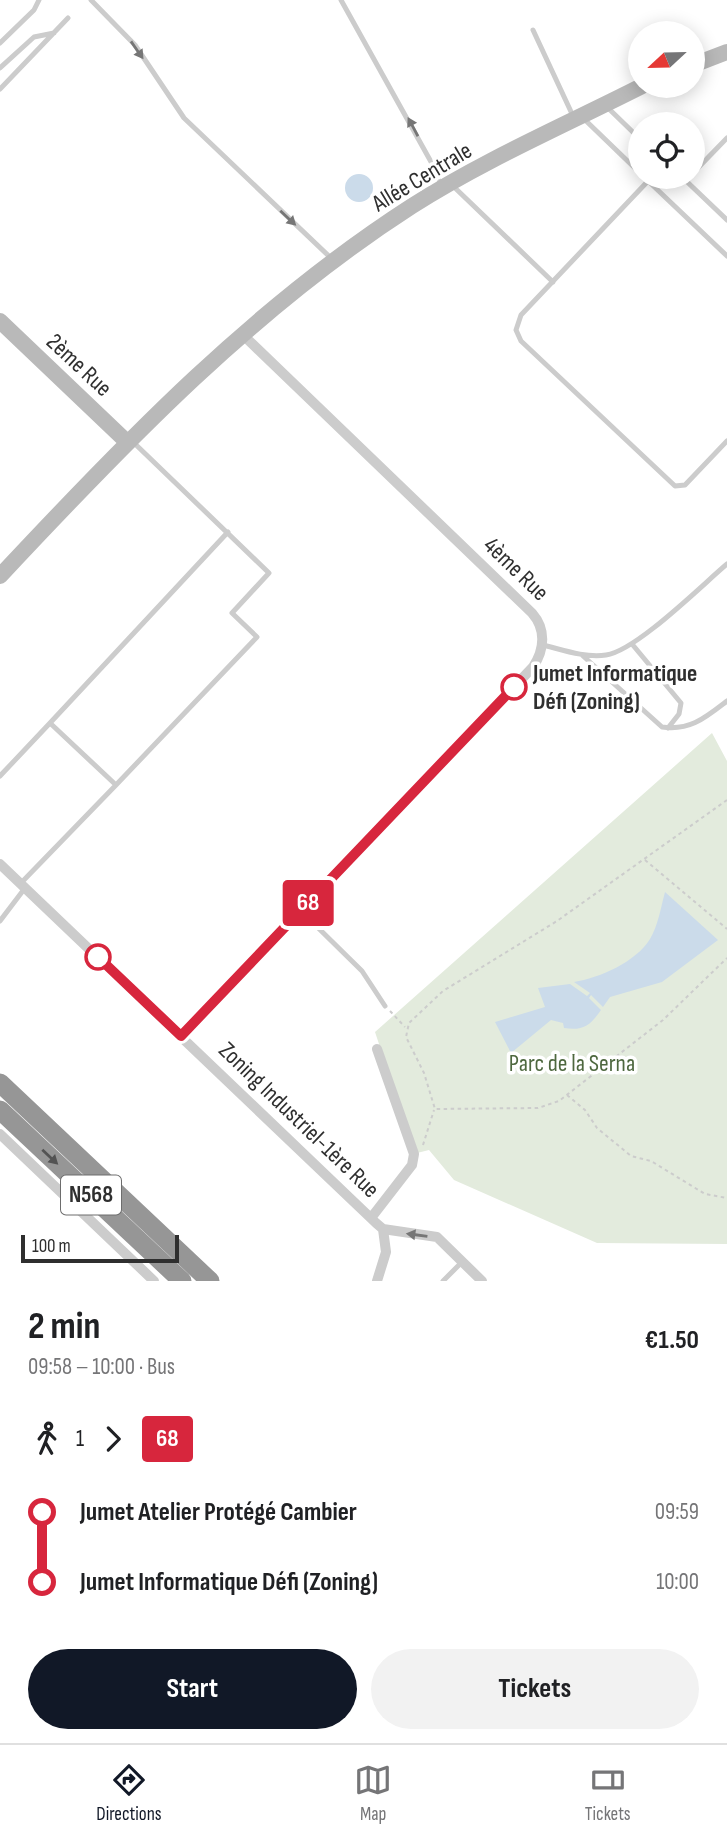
<!DOCTYPE html>
<html lang="en">
<head>
<meta charset="utf-8">
<style>
	:root { --surface:#fff; --page:#f2f2f2; --text:#202124; --muted:#757577; --line:#e0e0e0; --accent:#111827 }
	body { margin:0; font-family:"Sofia Sans Condensed",sans-serif; background:var(--page); color:var(--text); height:100vh; display:flex; flex-direction:column; font-size:26px; white-space:nowrap }
	* { box-sizing:border-box; margin:0 }
	p { font-size:23px; color:var(--muted) }
	.icon { flex:none; width:38px; height:38px; fill:none; stroke:currentColor; stroke-width:2; stroke-linecap:round; stroke-linejoin:round }
	.map { position:relative; height:1281px; overflow:hidden }
	.panel { display:flex; flex-direction:column; background:var(--surface); flex:1 }
	.panel>* { flex:none }
	.badge { padding:0 14px; border-radius:5px; font-size:24px; line-height:46px }
	.needle { width:46px; rotate:248deg }
	.controls { position:absolute; left:628px; top:21px; display:grid; gap:14px }
	.controls a { display:grid; place-items:center; width:77px; height:77px; border-radius:50%; background:var(--surface); box-shadow:0 4px 18px #0003; font-size:35px }
	.scale { position:absolute; left:21px; bottom:18px; width:158px; box-sizing:border-box; padding-left:7px; border:4px solid #2f2f2f; border-top:0; font-size:19px; line-height:24px; white-space:nowrap; color:#2f2f2f; -webkit-text-stroke:5px #fff; paint-order:stroke }
	.map>.badge { position:absolute; translate:-50% -50%; box-shadow:0 0 0 4px #fff }
	.legs { display:flex; align-items:center; gap:10px; height:77px; padding:0 28px; font-size:23px }
	.legs p { margin-inline-start:auto }
	.headline { display:flex; align-items:center; justify-content:space-between; height:119px; padding:0 28px }
	h1 { font-size:38px; font-weight:700; line-height:52px }
	.action { display:flex; gap:14px; margin-top:auto; padding:14px 28px }
	.action a { flex:1; height:80px; border-radius:42px; background:var(--accent); color:#fff; font-size:28px; font-weight:700; line-height:80px; text-align:center }
	.action a+a { background:var(--page); color:var(--text) }
	ul { padding:0 28px; list-style:none }
	li { display:flex; align-items:center; gap:24px; height:70px; font-size:26px }
	li i { display:grid; place-items:center; width:10px; height:100%; margin:0 9px; background:currentColor }
	li i::after { content:''; width:18px; height:18px; margin:-9px; border:5px solid; border-radius:50%; background:var(--surface) }
	li p { margin-inline-start:auto }
	li:first-child i { background:linear-gradient(#0000 50%,currentColor 0) }
	li:last-child i { background:linear-gradient(currentColor 50%,#0000 0) }
	.tabs { display:flex; justify-content:space-around; align-items:center; height:98px; border-top:2px solid var(--line); background:var(--surface); font-size:19px; color:var(--muted) }
	.tabs a { display:grid; justify-items:center; gap:4px }
	.tabs .active { color:var(--accent) }
	.map>svg:first-child { display:block }
</style>
</head>
<body>
<div class="map">
<svg width="727" height="1281" viewBox="0 0 727 1281">
	<rect width="100%" height="100%" fill="#fff"/>
	<path fill="#e3ebdd" d="M712 733 727 761V1244L597 1243 454 1180 429 1150 417 1153 377 1049 379 1044 375 1032Z"/>
	<path fill="#cbdbea" d="M345 188a14 14 0 1 1 28 0a14 14 0 1 1-28 0Z
		M665 892 718 940 662 982 610 997 603 1007 591 995 589 998 601 1010C590 1026 583 1031 564 1028L563 1023 551 1020 511 1053 495 1022 545 1007 538 988 570 984 587 996 590 993 574 982C599 978 636 962 650 939 658 926 661 907 665 892Z"/>
	<g fill="none" stroke-linecap="round" stroke-linejoin="round">
		<path stroke="#ccc" stroke-width="2" stroke-dasharray="3.5 3.5" stroke-linecap="butt" d="M727 800 557 921 443 991 409 1023 406 1037 424 1073 435 1109 538 1108 559 1101 663 1020 727 958
			M645 860 727 929
			M390 1011 405 1027
			M567 1095 585 1110 597 1128 631 1156 651 1161 705 1194 727 1198
			M423 1145 434 1110"/>
		<path stroke="#ccc" stroke-width="5" d="M91 0 135 45 184 118 333 260
			M341 0 435 169 441 186
			M533 30 573 116
			M0 43 34 10 39 0
			M0 68 34 37 54 33
			M0 89 68 18
			M607 107 640 139
			M582 117 640 173
			M693 173 727 138
			M644 177 727 256
			M682 177 727 220
			M648 181 521 315 516 330 521 341 675 486 685 485 727 441
			M453 186 553 282
			M632 644 681 703 679 714 668 728
			M543 645C563 650 585 658 606 655 636 651 702 585 727 564
			M582 655 662 727C690 731 705 718 727 701
			M0 776 50 723
			M116 785 257 637 232 613 269 573 132 441
			M21 883 116 785 50 723 228 532
			M301 911 362 971 385 1006
			M0 921 25 888
			M443 1281 463 1261"/>
		<path stroke="#ccc" stroke-width="10" d="M0 864 376 1223 383 1229 437 1237 482 1281
			M181 1036 533 667C545 649 546 629 532 613L242 334
			M0 1134 154 1281
			M371 1218 412 1165 414 1154 377 1049
			M377 1281 386 1252 383 1229"/>
		<path stroke="#b9b9b9" stroke-width="16" d="M693 65 727 52
			M0 321 127 442
			M0 576C127 440 255 307 412 206 484 160 565 125 642 86"/>
		<path stroke="#969696" stroke-width="19" d="M0 1083 210 1281
			M0 1110 182 1281"/>
	</g>
	<defs><path id="oneway-solid" d="M-6-.8H1V-3.2L6.5 0L1 3.2V.8H-6Z" transform="scale(1.75)"/></defs>
	<g fill="#767676">
		<use href="#oneway-solid" transform="translate(137 50) rotate(55)"/>
		<use href="#oneway-solid" transform="translate(413 127) rotate(-118)"/>
		<use href="#oneway-solid" transform="translate(288 218) rotate(43)"/>
		<use href="#oneway-solid" transform="translate(417 1235) rotate(-172)"/>
	</g>
	<use fill="#535353" href="#oneway-solid" transform="translate(50 1157) rotate(43)"/>
	<g fill="none" stroke-linecap="round" stroke-linejoin="round">
		<g stroke="#fff" stroke-width="16">
			<path id="line-1" d="M98 957 181 1036 514 687"/>
		</g>
		<use href="#line-1" stroke="#d7263d" stroke-width="10"/>
	</g>
	<g fill="#fff" stroke="#d7263d" stroke-width="3.5">
		<circle cx="514" cy="687" r="12"/>
		<circle cx="98" cy="957" r="12"/>
	</g>
	<g text-anchor="middle" dominant-baseline="central" stroke-width="7" stroke-linejoin="round" paint-order="stroke">
		<rect fill="#fff" stroke="#6d6d6d" stroke-width="2" x="61" y="1175.5" width="60" height="39" rx="5"/>
		<g font-size="23" font-weight="bold" fill="#2f2f2f">
			<text x="91" y="1195">N568</text>
		</g>
		<g font-size="24" fill="#2f2f2f" stroke="#fff">
			<text transform="translate(422 177) rotate(-31)">Allée Centrale</text>
			<text transform="translate(79 365) rotate(43)">2ème Rue</text>
			<text transform="translate(516 569) rotate(44)">4ème Rue</text>
			<text transform="translate(299 1120) rotate(44)">Zoning Industriel-1ère Rue</text>
		</g>
		<g font-size="24" font-weight="bold" fill="#2f2f2f" stroke="#fff" text-anchor="start">
			<text x="533" y="673">Jumet Informatique<tspan x="533" dy="28">Défi (Zoning)</tspan></text>
		</g>
		<g font-size="24" fill="#4e683f" stroke="#fff">
			<text x="572" y="1063">Parc de la Serna</text>
		</g>
	</g>
</svg>
<div class="controls">
<a><svg class="needle" viewBox="-14 -14 28 28"><path d="M0-13l5 13h-10z" fill="#e53935"/><path d="M0 13l5-13h-10z" fill="#757577"/></svg></a>
<a><svg class="icon" aria-label="locate" viewBox="0 0 24 24"><circle cx="12" cy="12" r="6"/><path d="M12 2v4M12 18v4M2 12h4M18 12h4"/></svg></a>
</div>
<div class="scale">100 m</div>
<b class="badge" style="left:308px;top:903px;background:#d7263d;color:#fff">68</b>
</div>
<section class="panel">
<div class="headline"><div><h1>2 min</h1><p>09:58 – 10:00 · Bus</p></div><b>€1.50</b></div>
<div class="legs"><svg class="icon" aria-label="walk" viewBox="0 0 24 24"><circle cx="13" cy="4" r="2"/><path d="M13 8l-2 6 4 7M11 14l-3 7M7 12l3-4h3l4 4"/></svg>1<svg class="icon" aria-label="forward" viewBox="0 0 24 24"><path d="M9 5l7 7-7 7"/></svg><b class="badge" style="background:#d7263d;color:#fff">68</b></div>
<ul>
<li><i style="color:#d7263d"></i><b>Jumet Atelier Protégé Cambier</b><p>09:59</p></li>
<li><i style="color:#d7263d"></i><b>Jumet Informatique Défi (Zoning)</b><p>10:00</p></li>
</ul>
<div class="action"><a>Start</a><a>Tickets</a></div>
</section>
<nav class="tabs">
<a class="active"><svg class="icon" aria-label="directions" viewBox="0 0 24 24"><path d="M12 3l9 9-9 9-9-9zM9 14v-3h6M13 9l2 2-2 2"/></svg>Directions</a>
<a><svg class="icon" aria-label="map" viewBox="0 0 24 24"><path d="M3 6l6-2 6 2 6-2v14l-6 2-6-2-6 2zM9 4v14M15 6v14"/></svg>Map</a>
<a><svg class="icon" aria-label="tickets" viewBox="0 0 24 24"><path d="M3 7h18v10H3zM15 7v10"/></svg>Tickets</a>
</nav>
</body>
</html>
